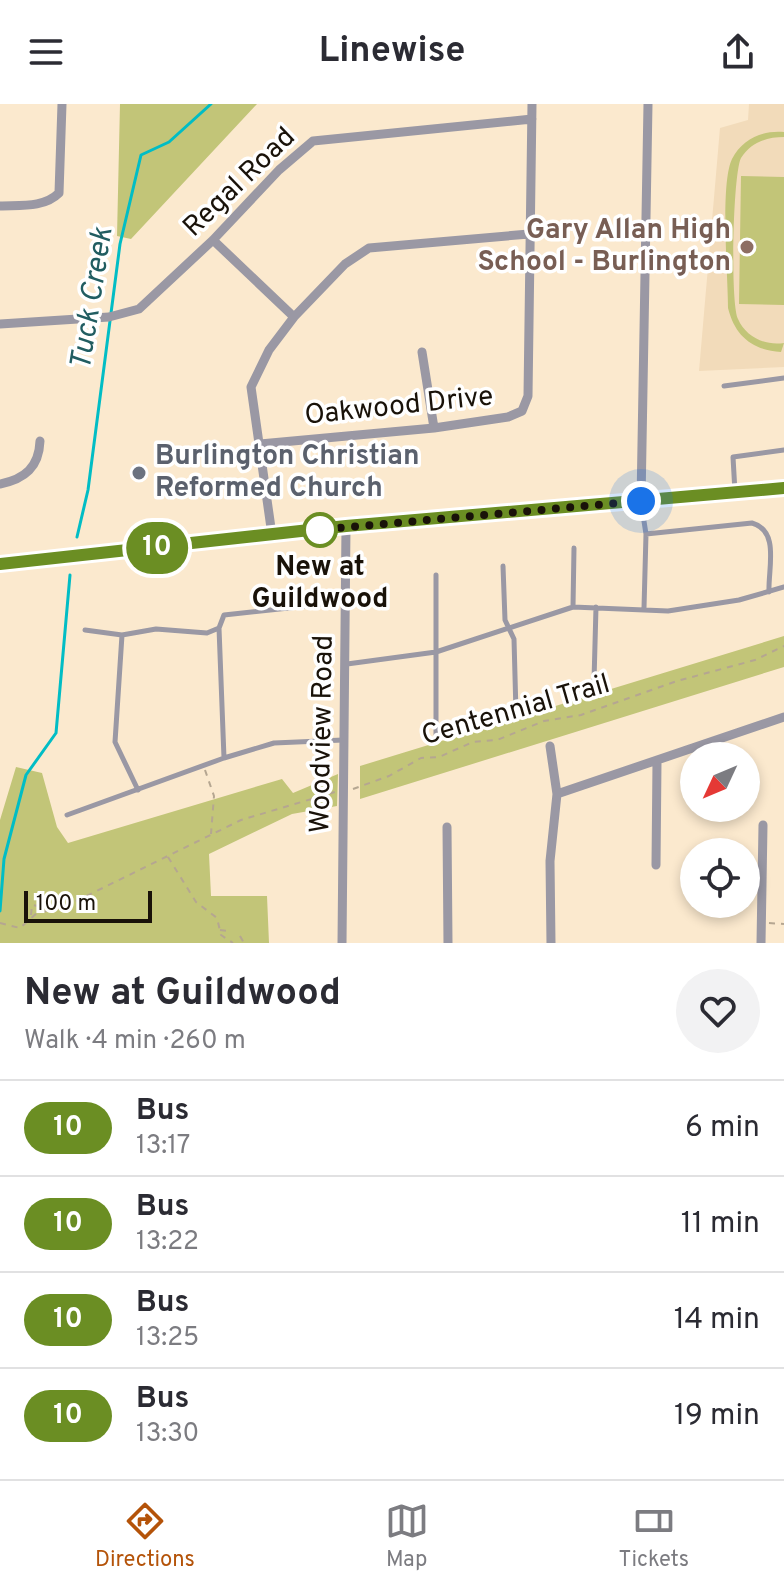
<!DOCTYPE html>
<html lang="en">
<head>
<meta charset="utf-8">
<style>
	:root { --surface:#fff; --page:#f2f2f3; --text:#2b2b33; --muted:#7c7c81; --line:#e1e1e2; --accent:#b45309 }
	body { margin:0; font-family:Overpass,sans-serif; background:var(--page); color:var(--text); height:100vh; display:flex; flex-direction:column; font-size:30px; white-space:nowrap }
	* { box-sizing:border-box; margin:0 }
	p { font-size:26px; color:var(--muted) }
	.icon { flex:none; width:44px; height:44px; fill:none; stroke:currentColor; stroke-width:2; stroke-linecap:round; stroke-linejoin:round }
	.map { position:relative; height:839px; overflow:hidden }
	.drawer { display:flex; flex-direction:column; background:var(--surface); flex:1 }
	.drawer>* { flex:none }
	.badge { padding:0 16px; border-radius:26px; font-size:28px; line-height:52px }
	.needle { width:52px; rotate:226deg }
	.buttons { position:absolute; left:680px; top:638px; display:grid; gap:16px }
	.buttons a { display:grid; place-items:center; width:80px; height:80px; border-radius:50%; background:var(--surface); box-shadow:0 4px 12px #0003; font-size:40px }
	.scale { position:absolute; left:24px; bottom:20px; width:128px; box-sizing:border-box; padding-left:8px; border:4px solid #191209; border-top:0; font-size:22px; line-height:28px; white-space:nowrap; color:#191209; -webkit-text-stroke:6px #fff; paint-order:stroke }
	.you { position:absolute; width:40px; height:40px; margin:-20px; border:6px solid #fff; border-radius:50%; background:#1a73e8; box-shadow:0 0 0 12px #1a73e833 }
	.map>.badge { position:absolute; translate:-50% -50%; box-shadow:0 0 0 4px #fff }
	.round { display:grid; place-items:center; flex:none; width:84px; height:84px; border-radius:42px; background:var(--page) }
	.overview { display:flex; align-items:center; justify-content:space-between; height:136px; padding:0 24px }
	h1 { font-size:38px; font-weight:700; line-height:60px }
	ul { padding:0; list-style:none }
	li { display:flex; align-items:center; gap:24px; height:96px; padding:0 24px; border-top:2px solid var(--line) }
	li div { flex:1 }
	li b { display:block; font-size:30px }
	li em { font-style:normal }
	li .badge { min-width:88px; font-weight:700; text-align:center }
	header { display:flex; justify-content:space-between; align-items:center; height:104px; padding:0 24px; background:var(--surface); font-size:36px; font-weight:700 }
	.tabs { display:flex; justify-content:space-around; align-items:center; height:112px; border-top:2px solid var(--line); background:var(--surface); font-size:22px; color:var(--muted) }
	.tabs a { display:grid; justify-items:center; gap:4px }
	.tabs .active { color:var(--accent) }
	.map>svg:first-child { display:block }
</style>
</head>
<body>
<header><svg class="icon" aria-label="menu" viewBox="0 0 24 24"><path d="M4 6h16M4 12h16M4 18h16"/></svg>Linewise<svg class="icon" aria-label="share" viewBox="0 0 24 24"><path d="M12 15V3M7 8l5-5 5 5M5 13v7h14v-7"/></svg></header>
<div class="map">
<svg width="784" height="839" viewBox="0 0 784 839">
	<rect width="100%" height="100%" fill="#fbe9ce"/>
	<path fill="#f2dbba" d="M749 0H784V263L699 267 720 24 748 16Z"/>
	<path fill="#c2c578" d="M120 0H257L131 135 117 132Z
		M784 28V33C767 33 751 38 741 54 733 69 730 199 738 215 746 233 765 242 784 239L781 248C752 246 735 232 728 204 728 172 720 80 732 55 742 35 763 26 784 28Z
		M741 72 784 73V201L739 200Z
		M784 532V563L360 695V662Z
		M16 663 42 669 57 723 68 739 282 675 293 689 338 670 337 702 292 710 209 750 211 792H267L269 839H0V716Z"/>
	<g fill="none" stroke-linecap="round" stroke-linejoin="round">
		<path stroke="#01bdc5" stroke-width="3" d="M77 433 88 386 120 140 141 51 169 38 211 0
			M0 807 4 755 26 671 56 629 70 471"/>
		<path stroke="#b5a691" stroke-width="2" stroke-dasharray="6 6" stroke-linecap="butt" d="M205 666 214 692 211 730
			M353 685 389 672 421 654 439 653 473 638 497 636 544 617 581 611 677 577 755 556 784 542
			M168 753 196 798 217 814 221 831 233 839
			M31 811 32 801 38 802 42 807
			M0 819 20 824 37 809 64 803 241 716 335 688
			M769 819 784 820
			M220 826 229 827
			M240 832 244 839"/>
		<path stroke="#9a98a4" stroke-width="5" d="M724 282 784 274
			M735 388 733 353 784 346
			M641 398 646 430 644 504
			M646 430 752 419C780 427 768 464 769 488
			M503 462 505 516 514 535 516 609
			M436 471V630
			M573 503 574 444
			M219 524 224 654
			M85 526 122 531 156 525 207 529 219 524 224 511 345 498
			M122 531 115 638 138 686
			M347 560 436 548 573 503 668 507 739 496 784 483
			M594 577 596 503
			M67 711 224 654 274 639 343 636"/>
		<path stroke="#9a98a4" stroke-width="9" d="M0 102C20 101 44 104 59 89L62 0
			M213 136 294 213
			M0 220 109 213 139 205 213 136 279 66 313 37 532 15
			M422 248 434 324
			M260 340 434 324 508 313 522 307 528 292 532 0
			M0 380C25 375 39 363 40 337
			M641 397 648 0
			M272 431 251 283 269 246 294 213 345 160 369 144 529 130
			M550 642 557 690 550 757 551 839
			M557 690 784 613
			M447 723 448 839
			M656 761 657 658
			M342 839 346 422
			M761 839 763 721"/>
		<path stroke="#736f81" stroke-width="12" d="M0 460 346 422 784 384"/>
	</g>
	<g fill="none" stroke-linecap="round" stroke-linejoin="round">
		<g stroke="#fff" stroke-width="18">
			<path id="line" d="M0 460 346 422 784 384"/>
		</g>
		<use href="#line" stroke="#6b8e23" stroke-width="12"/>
		<path stroke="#191209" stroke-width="8" stroke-dasharray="0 14.4" d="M320 426H316L641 397"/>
	</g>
	<circle fill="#8d6e63" stroke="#fff" stroke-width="3" cx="747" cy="143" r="8"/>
	<circle fill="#6b7280" stroke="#fff" stroke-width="3" cx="139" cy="369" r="8"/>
	<circle fill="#fff" stroke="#6b8e23" stroke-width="4" cx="320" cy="426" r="16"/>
	<g text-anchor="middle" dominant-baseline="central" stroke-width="7" stroke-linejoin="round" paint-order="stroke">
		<g font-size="28" fill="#191209" stroke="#fff">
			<text transform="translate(240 79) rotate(-44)">Regal Road</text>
			<text transform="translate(399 303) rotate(-6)">Oakwood Drive</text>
			<text transform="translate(516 607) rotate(-16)">Centennial Trail</text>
			<text transform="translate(323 630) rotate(-89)">Woodview Road</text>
		</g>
		<g font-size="28" font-weight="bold" fill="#785e54" stroke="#fff" text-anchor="end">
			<text x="731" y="127">Gary Allan High<tspan x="731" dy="32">School - Burlington</tspan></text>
		</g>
		<g font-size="28" font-weight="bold" fill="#5b616d" stroke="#fff" text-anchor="start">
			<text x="155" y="353">Burlington Christian<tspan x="155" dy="32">Reformed Church</tspan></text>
		</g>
		<g font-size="28" font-weight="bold" fill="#191209" stroke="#fff">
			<text x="320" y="464">New at<tspan x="320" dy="32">Guildwood</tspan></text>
		</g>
		<g font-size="30" font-style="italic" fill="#215d61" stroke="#fff">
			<text transform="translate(93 195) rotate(-81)">Tuck Creek</text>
		</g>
	</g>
</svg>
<div class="buttons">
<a><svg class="needle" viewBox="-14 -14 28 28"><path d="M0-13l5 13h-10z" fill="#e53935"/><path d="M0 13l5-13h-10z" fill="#7c7c81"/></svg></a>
<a><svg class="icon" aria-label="locate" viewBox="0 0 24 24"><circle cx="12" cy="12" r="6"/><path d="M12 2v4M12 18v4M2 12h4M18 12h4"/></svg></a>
</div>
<div class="scale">100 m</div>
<div class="you" style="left:641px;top:397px"></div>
<b class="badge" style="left:157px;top:444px;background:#6b8e23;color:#fff">10</b>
</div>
<section class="drawer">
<div class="overview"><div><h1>New at Guildwood</h1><p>Walk · 4 min · 260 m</p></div><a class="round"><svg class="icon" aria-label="heart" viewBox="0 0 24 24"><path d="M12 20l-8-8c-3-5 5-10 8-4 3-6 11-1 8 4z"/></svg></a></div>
<ul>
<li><span class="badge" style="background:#6b8e23;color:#fff">10</span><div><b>Bus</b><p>13:17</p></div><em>6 min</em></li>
<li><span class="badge" style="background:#6b8e23;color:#fff">10</span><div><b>Bus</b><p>13:22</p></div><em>11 min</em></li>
<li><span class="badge" style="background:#6b8e23;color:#fff">10</span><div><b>Bus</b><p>13:25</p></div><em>14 min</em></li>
<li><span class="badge" style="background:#6b8e23;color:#fff">10</span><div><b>Bus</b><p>13:30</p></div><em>19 min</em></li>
</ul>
</section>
<nav class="tabs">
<a class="active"><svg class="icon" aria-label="directions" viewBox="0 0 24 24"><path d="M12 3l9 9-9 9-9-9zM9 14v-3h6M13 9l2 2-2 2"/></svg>Directions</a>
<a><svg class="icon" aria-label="map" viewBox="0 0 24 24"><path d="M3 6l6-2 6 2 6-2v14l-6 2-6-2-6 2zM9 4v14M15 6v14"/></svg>Map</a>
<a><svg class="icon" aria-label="tickets" viewBox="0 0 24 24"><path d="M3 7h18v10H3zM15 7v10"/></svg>Tickets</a>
</nav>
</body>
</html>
